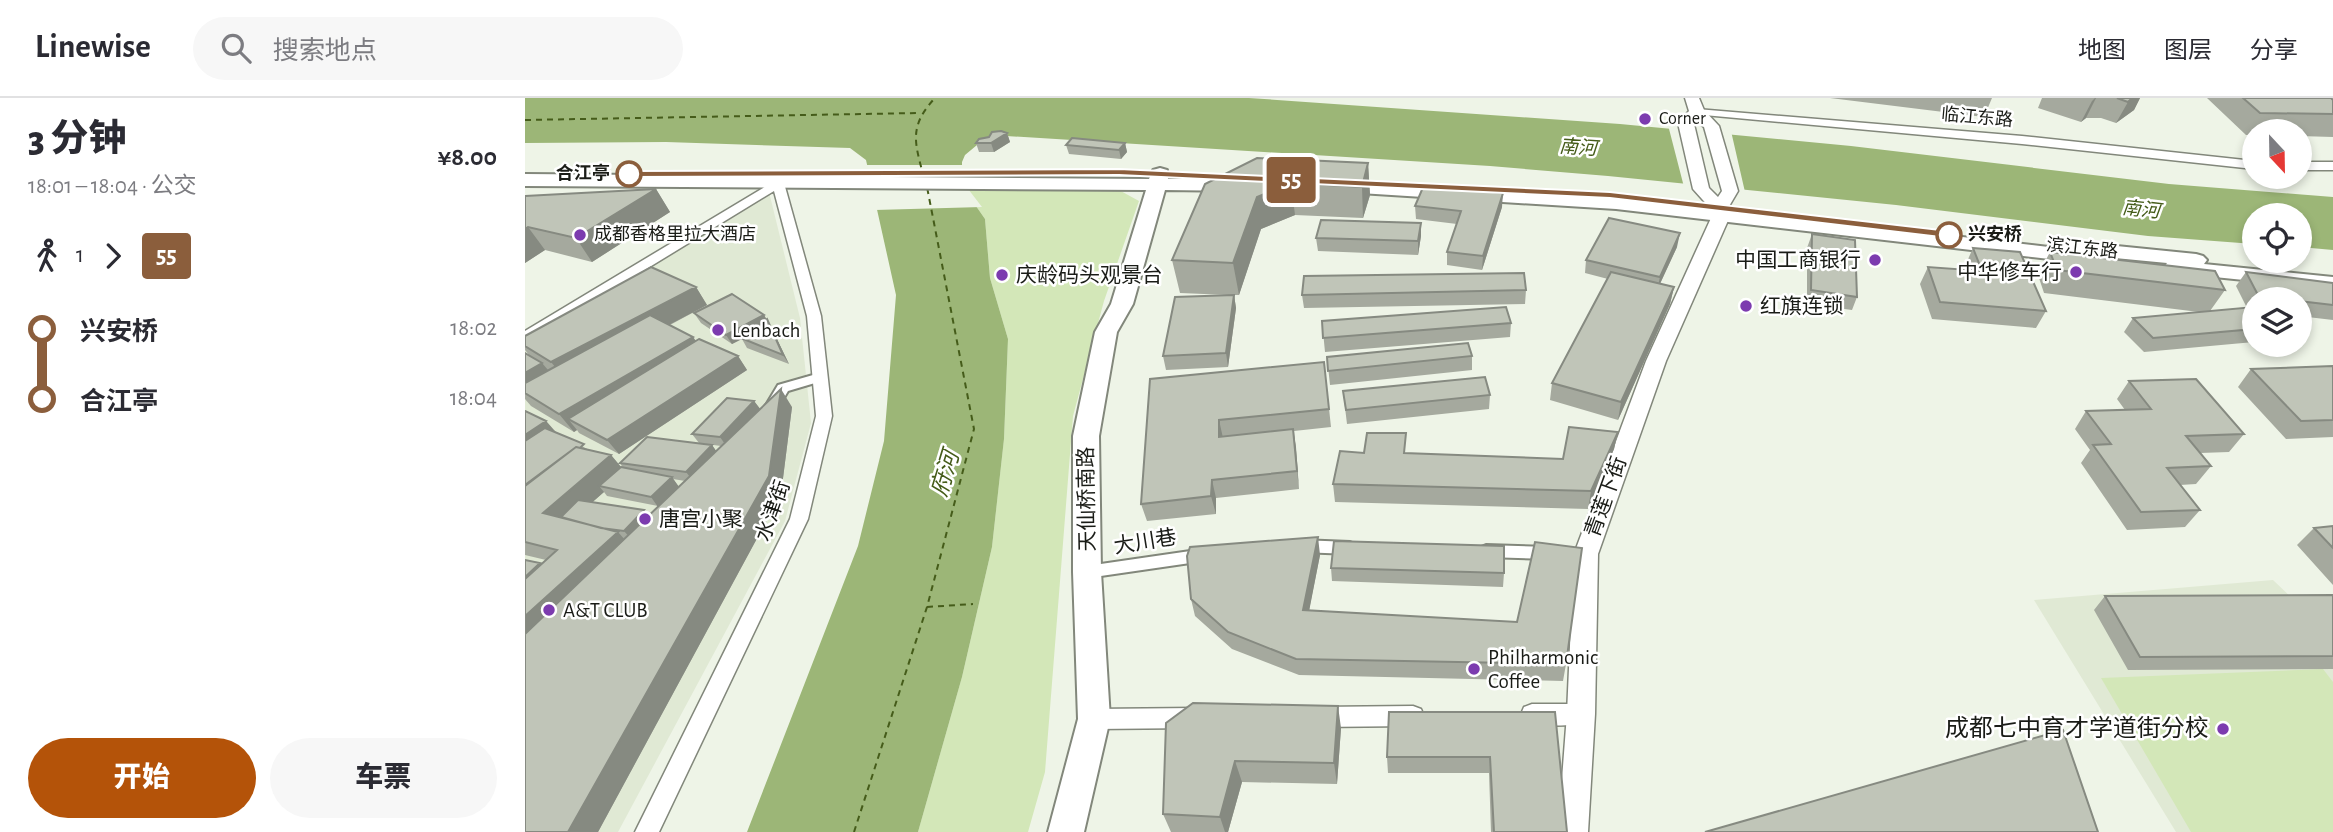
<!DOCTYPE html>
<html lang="zh">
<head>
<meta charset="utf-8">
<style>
	:root { --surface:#fff; --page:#f7f7f7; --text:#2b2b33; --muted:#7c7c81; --line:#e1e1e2; --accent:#b45309 }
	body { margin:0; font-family:"Alegreya Sans","Noto Sans SC",sans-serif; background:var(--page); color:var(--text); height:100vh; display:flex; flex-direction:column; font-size:26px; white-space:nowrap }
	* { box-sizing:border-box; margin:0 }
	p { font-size:23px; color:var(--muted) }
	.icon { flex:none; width:38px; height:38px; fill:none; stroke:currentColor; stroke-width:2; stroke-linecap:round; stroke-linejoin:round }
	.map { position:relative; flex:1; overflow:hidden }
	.panel { display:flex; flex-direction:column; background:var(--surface); width:525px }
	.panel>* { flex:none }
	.badge { padding:0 14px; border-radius:5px; font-size:24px; line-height:46px }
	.needle { width:46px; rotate:158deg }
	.tools { position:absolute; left:1717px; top:21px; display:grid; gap:14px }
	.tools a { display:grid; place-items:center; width:70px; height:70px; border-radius:50%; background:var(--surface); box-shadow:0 4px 10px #0003; font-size:35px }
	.map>.badge { position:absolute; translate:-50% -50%; box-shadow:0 0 0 4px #fff }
	.legs { display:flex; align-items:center; gap:10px; height:77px; padding:0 28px; font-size:23px }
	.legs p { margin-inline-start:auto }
	.head { display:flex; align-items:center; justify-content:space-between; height:119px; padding:0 28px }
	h1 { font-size:38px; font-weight:800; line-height:52px }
	.cta { display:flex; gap:14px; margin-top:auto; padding:14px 28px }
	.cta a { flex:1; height:80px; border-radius:42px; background:var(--accent); color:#fff; font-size:28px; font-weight:800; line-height:80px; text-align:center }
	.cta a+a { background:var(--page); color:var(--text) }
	ul { padding:0 28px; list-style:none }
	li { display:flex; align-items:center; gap:24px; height:70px; font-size:26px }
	li i { display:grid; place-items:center; width:10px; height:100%; margin:0 9px; background:currentColor }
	li i::after { content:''; width:18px; height:18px; margin:-9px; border:5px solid; border-radius:50%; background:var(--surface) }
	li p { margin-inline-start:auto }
	li:first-child i { background:linear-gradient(#0000 50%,currentColor 0) }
	li:last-child i { background:linear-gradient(currentColor 50%,#0000 0) }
	header { display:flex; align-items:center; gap:42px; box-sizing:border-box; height:98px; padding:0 35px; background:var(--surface); border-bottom:2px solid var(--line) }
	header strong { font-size:33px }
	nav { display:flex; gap:38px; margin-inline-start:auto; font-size:24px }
	.search { width:490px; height:63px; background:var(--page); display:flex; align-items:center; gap:18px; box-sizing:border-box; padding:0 24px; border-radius:38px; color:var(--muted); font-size:26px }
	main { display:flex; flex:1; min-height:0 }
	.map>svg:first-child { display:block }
</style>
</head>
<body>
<header>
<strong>Linewise</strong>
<div class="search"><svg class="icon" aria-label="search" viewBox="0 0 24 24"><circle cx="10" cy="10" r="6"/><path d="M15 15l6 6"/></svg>搜索地点</div>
<nav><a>地图</a><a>图层</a><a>分享</a></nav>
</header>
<main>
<section class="panel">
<div class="head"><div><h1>3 分钟</h1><p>18:01 – 18:04 · 公交</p></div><b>¥8.00</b></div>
<div class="legs"><svg class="icon" aria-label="walk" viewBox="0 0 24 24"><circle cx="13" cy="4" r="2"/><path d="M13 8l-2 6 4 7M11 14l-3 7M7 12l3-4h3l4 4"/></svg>1<svg class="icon" aria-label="forward" viewBox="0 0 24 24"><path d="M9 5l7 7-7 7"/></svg><b class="badge" style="background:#8b5e3c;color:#fff">55</b></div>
<ul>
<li><i style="color:#8b5e3c"></i><b>兴安桥</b><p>18:02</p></li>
<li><i style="color:#8b5e3c"></i><b>合江亭</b><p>18:04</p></li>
</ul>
<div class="cta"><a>开始</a><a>车票</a></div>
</section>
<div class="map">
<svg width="1808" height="734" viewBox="0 0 1808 734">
	<rect width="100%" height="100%" fill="#eef4e7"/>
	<path fill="#e0e9d4" d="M244 94 275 220 286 325 260 423 93 734H0V246Z
		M1748 482 1795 527 1808 525V734H1651L1509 502Z"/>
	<path fill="#d3e7b8" d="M583 86 614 103 579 203 548 318 520 674 503 734H393L437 579 467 449 479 341 483 241 465 180 460 121 437 88Z
		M1798 571 1808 584V734H1666L1576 580Z"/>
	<path fill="#9cb677" d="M0 0H724L1095 26 1326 48 1644 86 1808 99V152L1775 149 1774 117H1729V146L1623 138 1371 107 1083 78 965 68 481 38 452 47 440 57 437 64V88L460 121 465 180 483 241 479 341 467 449 437 579 393 734H222L333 448 359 343 371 197 341 62 325 50 141 44 0 45Z"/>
	<path fill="#eef4e7" d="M1143 27 1206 33 1220 94 1159 89Z
		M339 67H441L440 87 457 109 350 112Z"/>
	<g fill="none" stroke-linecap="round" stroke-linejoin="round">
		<path stroke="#455c1a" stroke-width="2" stroke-dasharray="6 5" stroke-linecap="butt" d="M0 22 394 15
			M399 80C390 45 383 29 410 0
			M402 509 448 506
			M329 734 402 509 449 331 402 89"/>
		<g stroke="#82877b" stroke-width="4">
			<path id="pedestrian" d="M295 275 301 279 300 282 263 293 253 310H243L241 307 253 287Z
				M775 442 825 444 830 446 833 450 830 454 825 456 775 454 770 452 767 448 770 444Z
				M961 447 1024 449 1029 451 1032 455 1029 459 1024 461 961 459 956 457 953 453 956 449Z
				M679 451 684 453 687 457 684 461 679 463 562 480 557 478 554 474 557 470 562 468Z"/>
		</g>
		<g stroke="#82877b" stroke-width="3">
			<path id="minor" d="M1172 11 1497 38 1729 63V71L1497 46 1168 16V12Z
				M1774 64H1808V72H1774Z
				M253 81 259 85 296 218 307 318 283 421 134 734H110L265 421 291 318 282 218 249 93 0 245V233Z
				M1007 606H1056L1064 609 1067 616 1064 623C1047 629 1016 629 999 623L996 616 999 609Z
				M888 608 896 611 899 618 896 625 888 628 793 629 785 626 782 619 785 612 793 609Z
				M671 610 679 613 682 620 679 627 671 630 569 631 561 628 558 621 561 614 569 611Z"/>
		</g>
		<g stroke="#82877b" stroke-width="3">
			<path id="tertiary" d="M1160 0H1174L1179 12 1194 28 1213 93 1203 110 1205 118 1141 263 1073 456 1070 616 1063 734H1033L1042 616 1049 456 1121 263 1187 118 1186 111 1168 91 1153 25 1164 13ZM1172 23 1179 29 1197 93 1193 99 1184 90 1169 26Z"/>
		</g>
		<g stroke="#82877b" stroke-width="4">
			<path id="secondary" d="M635 70 642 72 643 81H716L726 87 716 93 640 92 608 206 592 234 574 338 576 474 585 621 559 734H523L553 621 548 474V338L570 234 586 206 621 92 0 88V76L624 81 628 72Z
				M810 83 1091 99 1532 150 1535 145 1542 143 1671 156 1678 158 1682 162 1679 166 1808 179V191L1650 175 1642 174 1639 169 1642 165 1569 158 1566 163 1559 165 1091 111 803 93 800 89 803 85Z"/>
		</g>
		<use href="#pedestrian" fill="#fff" fill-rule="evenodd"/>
		<use href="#minor" fill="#fff" fill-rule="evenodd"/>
		<use href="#tertiary" fill="#fff" fill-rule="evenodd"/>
		<use href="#secondary" fill="#fff" fill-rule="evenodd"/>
	</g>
	<path fill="#a5a99e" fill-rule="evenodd" d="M1305 0H1467L1459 19Z
		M1517 0H1615L1609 12 1591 25 1576 20H1561L1556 24 1513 10Z
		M1682 0H1806L1808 2V39L1774 38V33H1729V37H1721Z
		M482 35 485 44 469 54H454L451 45Z
		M600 45 602 54 596 61 544 56 541 47Z
		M843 65 845 97 838 120 770 117 736 131 714 197H709L711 210 703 269 641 272 638 258 703 197 655 195 647 162 680 86Z
		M131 91 145 114 67 164 20 152 0 165V98Z
		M890 108 977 109 957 172 922 167V154L932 126 891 121Z
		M1287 136 1332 199 1327 212 1282 206V150Z
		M896 138 893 157 793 153 791 140Z
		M1152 149 1135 186 1149 189 1145 206 1093 322 1025 302 1027 285 1083 181 1060 175 1061 162Z
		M1448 150 1521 213 1511 230 1407 221 1395 186 1403 169 1441 172 1440 168Z
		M1525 154 1700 192 1685 213 1722 210 1711 188 1721 174 1808 185V222L1774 218V201H1729V244L1619 254 1599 234 1608 220 1674 214 1519 195 1513 177Z
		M171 189 182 207 145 227 168 239 171 243 213 258 222 272 94 356 54 335 52 332 49 334 6 308 0 301V255L5 258 0 252V238Z
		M1001 192 1000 206 779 210 777 197Z
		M169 215 239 217 247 231 264 266 222 250 217 241 207 246 176 225Z
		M797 223 986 225 985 239 800 254Z
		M947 258V272L805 287 802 259Z
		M799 264 806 329 769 333 774 391 691 400V416L622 423 616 406 625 281Z
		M1808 268V339L1761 341 1713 289 1726 271Z
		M1604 283 1719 336 1704 354 1675 355 1686 368 1671 386 1655 387 1675 412 1660 429 1602 432 1556 365 1565 352 1550 331 1561 313 1600 312 1592 301Z
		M818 293 965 297 964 311 822 326Z
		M229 303 235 311 267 309 256 396 73 734H0L16 466 21 462 0 457V313L21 323 31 334 64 352 86 357 96 369 98 370 95 365 187 347 191 353 196 348 174 345 167 336ZM148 381 160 383 154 389ZM79 394 82 398 133 408 124 417 119 412 67 404Z
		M1093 334 1089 351 1063 411 810 404 808 386 839 355H881L1038 361Z
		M1808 428V487L1772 447 1789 430Z
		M795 457 784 512 1041 566 1038 583 774 577 707 551 670 518 666 501Z
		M806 470 979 475 978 489 807 483Z
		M1808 497V571L1603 572 1569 512 1580 498Z
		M1030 614 1042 734H966L964 675H863L862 659Z
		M641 625 816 630 812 686 717 684 703 734H646L638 716Z"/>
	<path fill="#868a81" d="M1570 0H1571L1561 20 1556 24 1567 3Z
		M1607 0H1615L1609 12 1591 25 1603 4Z
		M482 35 485 44 469 54 466 45Z
		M600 45 602 54 596 61 594 52Z
		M843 65 845 97 838 120 837 89Z
		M766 85 770 117 736 131 714 197 708 165 732 99Z
		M131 91 145 114 67 164 51 140Z
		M978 95 977 109 957 172 958 158Z
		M896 125V138L893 157V143Z
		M3 129 20 152 0 165V131Z
		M1155 135 1152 149 1132 192 1135 179Z
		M171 189 182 207 40 281 26 264Z
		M1149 189 1145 206 1093 322 1096 304Z
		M709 197 711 210 703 269 701 255Z
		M239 217 247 231 264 266 258 257 244 227 207 246 201 237Z
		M168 239 179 256 43 321 52 332 49 334 34 316Z
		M213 258 222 272 94 356 82 342Z
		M17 265 29 279 0 295V275Z
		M256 291 267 309 256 396 73 734H43Z
		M229 303 236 312 202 349 195 339Z
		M694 322 698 340 694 339Z
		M21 323 33 337 0 359V337Z
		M768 331 771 349 774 391 772 373Z
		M1093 334 1089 351 1063 411 1066 393Z
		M187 347 194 357 169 384 161 374Z
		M86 357 101 375 74 388 79 394 44 425 18 415Z
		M147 379 154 389 133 409 126 399Z
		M687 382 691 400V416L686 398Z
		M119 412 127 421 107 442 99 433Z
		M93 434 109 452 0 550V518Z
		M793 439 795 457 781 529 778 512Z
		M813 608 816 630 812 686 809 665Z
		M710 663 717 684 703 734H700L695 719Z"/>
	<path fill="#c0c5b8" stroke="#868a81" stroke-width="2" d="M1592 0H1607L1603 4Z
		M1718 0H1806L1808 2V16L1735 15Z
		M476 33 482 35 466 45H451L454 41 464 39 467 34Z
		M547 40 600 45 594 52 541 47Z
		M732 60 843 65 837 89 766 85 732 99 708 165 647 162 680 86Z
		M899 87 978 95 958 158 922 154 936 113 890 108Z
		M131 91 51 140 3 129 0 131V98Z
		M1084 120 1155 135 1135 179 1061 162Z
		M796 122 896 125 893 143 791 140Z
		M1287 136 1330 142 1332 199 1286 192Z
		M1448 150 1495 154 1521 213 1415 204 1403 169 1457 173Z
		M1525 154 1690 173 1700 192 1532 172Z
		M126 169 171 189 26 264 0 248V238Z
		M1086 174 1149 189 1096 304 1027 285Z
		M1721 174 1808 185V207L1774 203V201H1765L1733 197Z
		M999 175 1001 192 777 197 779 178Z
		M207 196 239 217 201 237 169 215Z
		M709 197 701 255 638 258 650 199Z
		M981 209 986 225 798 240 797 223Z
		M1729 209V231L1628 240 1608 220Z
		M125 217 168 239 34 316 0 295V285Z
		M242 221 258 257 216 240Z
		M174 241 213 258 82 342 43 321Z
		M943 245 947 258 803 273 802 259Z
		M0 255 17 265 0 275Z
		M799 264 804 311 694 322V339L768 331 772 373 687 382 686 398 616 406 625 281Z
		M1808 268V322L1776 323 1726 271Z
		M960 279 965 297 821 312 818 293Z
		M1671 281 1719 336 1661 338 1686 368 1642 370 1675 412 1616 414 1568 347 1586 346 1561 313 1626 311 1604 283Z
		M256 291 244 378 43 734H0V536Z
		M202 300 229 303 195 339 167 336Z
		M0 313 21 323 0 337Z
		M1044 329 1093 334 1066 393 808 386 815 353 839 355 842 335H881L879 355 1038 361Z
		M20 330 59 346 55 350 51 349 0 387V343Z
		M122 339 187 347 161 374 95 365Z
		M51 349 86 357 18 415 93 434 0 518V481L32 452 0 444V388Z
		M96 369 147 379 126 399 74 388Z
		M53 402 119 412 99 433 76 430 36 419Z
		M1808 428V450L1789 430Z
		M793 439 778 512 992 524 1010 444 1057 450 1041 566 771 561 703 534 666 501 662 458 665 449Z
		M809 443 979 448V475L806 470Z
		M0 462 15 465 0 479Z
		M1808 497V558L1615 559 1580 498Z
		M668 605 813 608 809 665 710 663 695 719 638 716 641 625Z
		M864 614H1030L1042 734H969L965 659H862Z
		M1538 632 1573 734H1180Z"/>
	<path fill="#8b5e3c" stroke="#fff" stroke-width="2" d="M594 71 1085 94 1424 133 1430 137 1424 140 1085 100 594 77 104 79 99 76 104 73Z"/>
	<g fill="#7c3baf" stroke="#fff" stroke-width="2.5">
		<circle cx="1120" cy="21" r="7"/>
		<circle cx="55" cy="137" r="7"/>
		<circle cx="1350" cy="162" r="7"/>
		<circle cx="1551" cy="174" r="7"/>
		<circle cx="477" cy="177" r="7"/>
		<circle cx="1221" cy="208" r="7"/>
		<circle cx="193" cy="232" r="7"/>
		<circle cx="120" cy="421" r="7"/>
		<circle cx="24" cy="512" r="7"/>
		<circle cx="949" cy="571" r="7"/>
		<circle cx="1698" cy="631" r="7"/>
	</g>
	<g fill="#fff" stroke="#8b5e3c" stroke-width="3.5">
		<circle cx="104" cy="76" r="12"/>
		<circle cx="1424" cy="137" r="12"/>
	</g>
	<g text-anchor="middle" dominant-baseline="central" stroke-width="5" stroke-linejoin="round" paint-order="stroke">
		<g font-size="18" fill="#1a1c17" stroke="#fff">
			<text transform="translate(1452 20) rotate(5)">临江东路</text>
			<text transform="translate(1557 151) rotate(6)">滨江东路</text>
		</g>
		<g font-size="18" fill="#1a1c17" stroke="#fff" text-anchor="start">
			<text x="1134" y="21">Corner</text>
			<text x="69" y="137">成都香格里拉大酒店</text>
		</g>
		<g font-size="18" font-weight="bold" fill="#1a1c17" stroke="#fff" text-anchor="end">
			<text x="85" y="76">合江亭</text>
			<text x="1443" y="137" text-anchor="start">兴安桥</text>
		</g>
		<g font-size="19" font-style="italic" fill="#455c1a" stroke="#fff">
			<text transform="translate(1053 50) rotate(4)">南河</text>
			<text transform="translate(1616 112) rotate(6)">南河</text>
		</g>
		<g font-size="21" fill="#1a1c17" stroke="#fff" text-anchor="start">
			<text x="1336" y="162" text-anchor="end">中国工商银行</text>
			<text x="1537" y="174" text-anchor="end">中华修车行</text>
			<text x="491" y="177">庆龄码头观景台</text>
			<text x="1235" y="208">红旗连锁</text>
			<text x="207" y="232">Lenbach</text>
			<text x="134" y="421">唐宫小聚</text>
			<text x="38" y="512">A&amp;T CLUB</text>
			<text x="963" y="559">Philharmonic<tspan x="963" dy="24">Coffee</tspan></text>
		</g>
		<g font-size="21" fill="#1a1c17" stroke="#fff">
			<text transform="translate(1081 399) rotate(-70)">青莲下街</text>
			<text transform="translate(562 401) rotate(-91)">天仙桥南路</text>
			<text transform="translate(248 413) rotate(-70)">水津街</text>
			<text transform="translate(620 444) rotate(-9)">大川巷</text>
		</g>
		<g font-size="23" font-style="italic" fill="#455c1a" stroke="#fff">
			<text transform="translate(421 376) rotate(-73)">府河</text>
		</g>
		<g font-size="24" fill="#1a1c17" stroke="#fff" text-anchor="end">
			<text x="1684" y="631">成都七中育才学道街分校</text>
		</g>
	</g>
</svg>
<div class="tools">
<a><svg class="needle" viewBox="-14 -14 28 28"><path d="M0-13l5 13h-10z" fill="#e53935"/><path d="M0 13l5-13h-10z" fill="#7c7c81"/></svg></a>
<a><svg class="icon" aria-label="locate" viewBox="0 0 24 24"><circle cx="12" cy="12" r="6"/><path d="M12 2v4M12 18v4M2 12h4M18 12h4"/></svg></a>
<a><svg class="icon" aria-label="layers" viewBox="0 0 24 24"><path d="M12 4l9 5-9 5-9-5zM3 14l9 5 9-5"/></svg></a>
</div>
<b class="badge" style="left:766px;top:82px;background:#8b5e3c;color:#fff">55</b>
</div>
</main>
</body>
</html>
